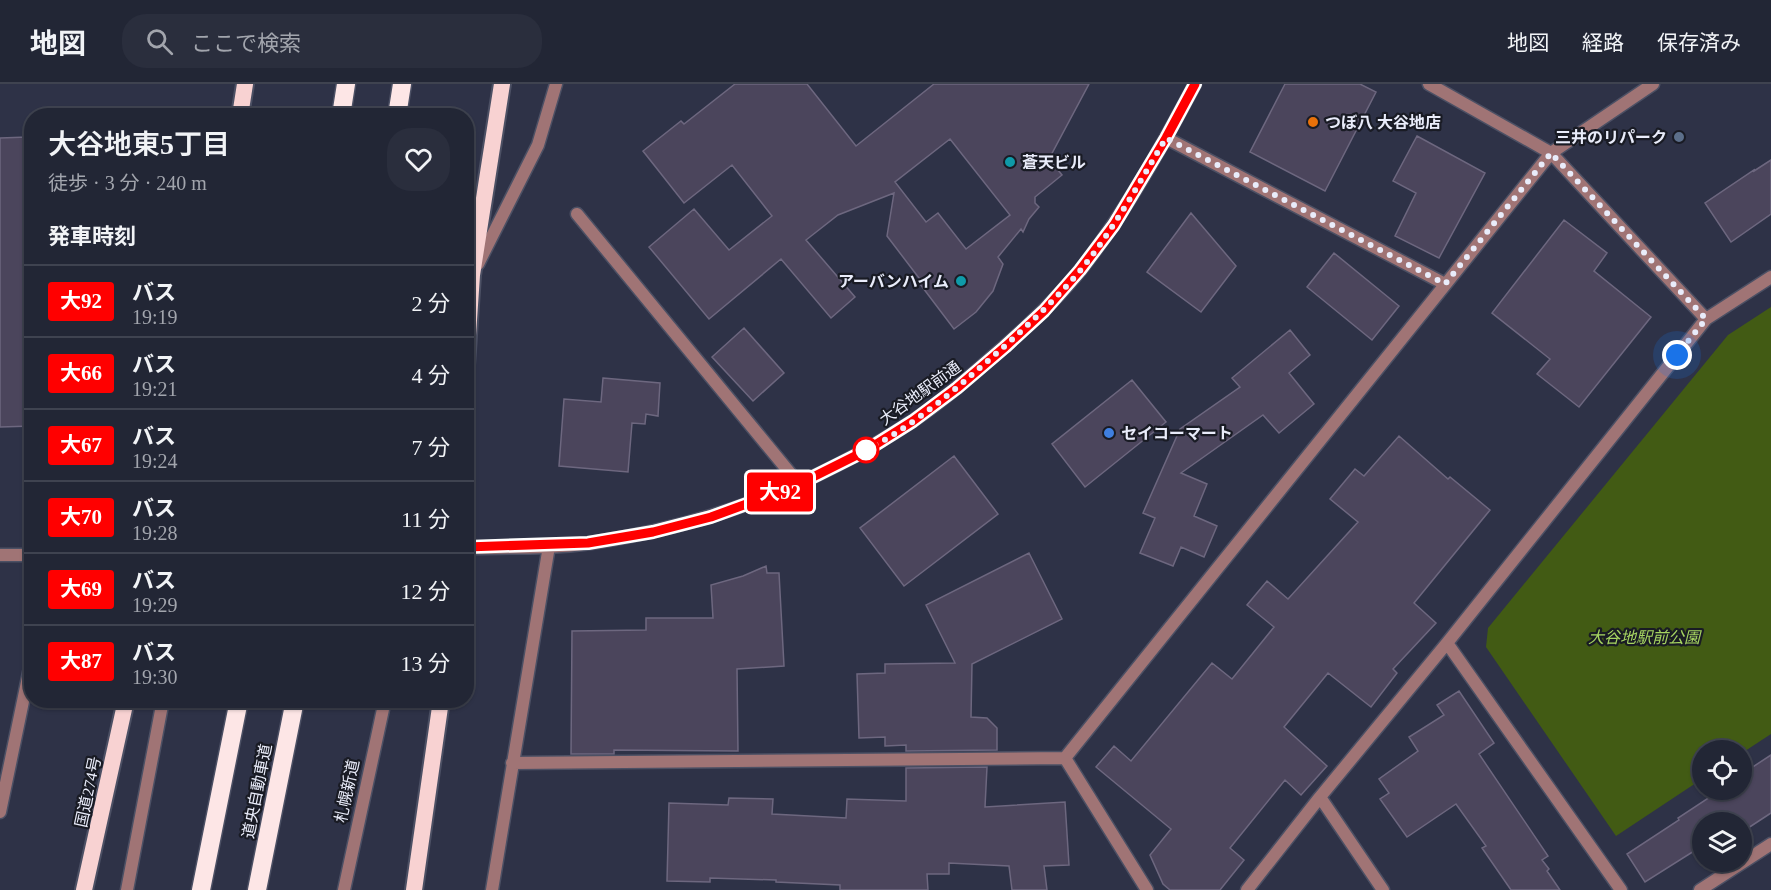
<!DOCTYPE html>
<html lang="ja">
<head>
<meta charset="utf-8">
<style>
	:root { --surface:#222635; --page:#2a2e3d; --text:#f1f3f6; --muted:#a2a5ad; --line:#3f4350 }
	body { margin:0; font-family:"Times New Roman","Noto Sans JP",serif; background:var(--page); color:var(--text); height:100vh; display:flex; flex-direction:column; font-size:22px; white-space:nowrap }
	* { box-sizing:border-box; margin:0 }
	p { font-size:20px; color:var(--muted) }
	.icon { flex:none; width:33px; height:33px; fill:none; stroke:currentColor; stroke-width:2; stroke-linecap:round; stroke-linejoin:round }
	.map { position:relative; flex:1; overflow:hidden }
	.sheet { position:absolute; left:24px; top:24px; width:450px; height:600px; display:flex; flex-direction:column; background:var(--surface); border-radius:24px; box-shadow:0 2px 4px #0004,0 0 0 2px var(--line) }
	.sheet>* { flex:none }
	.badge { padding:0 12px; border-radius:4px; font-size:21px; line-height:39px }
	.buttons { position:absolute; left:1692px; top:656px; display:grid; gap:12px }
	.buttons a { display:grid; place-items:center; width:60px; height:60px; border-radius:50%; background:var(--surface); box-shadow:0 2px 4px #0004,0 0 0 2px var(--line); font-size:30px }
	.you { position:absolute; width:30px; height:30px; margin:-15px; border:4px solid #fff; border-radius:50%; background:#1a73e8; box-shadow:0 0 0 9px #1a73e833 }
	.map>.badge { position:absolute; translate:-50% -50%; box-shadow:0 0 0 3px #fff }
	h2 { padding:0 24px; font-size:22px; line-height:54px }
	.round { display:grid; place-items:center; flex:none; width:63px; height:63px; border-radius:24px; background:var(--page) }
	.head { display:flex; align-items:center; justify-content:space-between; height:102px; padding:0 24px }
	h1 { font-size:28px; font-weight:600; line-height:45px }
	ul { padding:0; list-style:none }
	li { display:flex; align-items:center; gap:18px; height:72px; padding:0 24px; border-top:2px solid var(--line) }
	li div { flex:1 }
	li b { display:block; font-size:22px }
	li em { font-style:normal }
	li .badge { min-width:66px; font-weight:700; text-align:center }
	header { display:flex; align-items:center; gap:36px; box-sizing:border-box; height:84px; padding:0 30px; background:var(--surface); border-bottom:2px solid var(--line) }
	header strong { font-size:28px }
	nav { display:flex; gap:33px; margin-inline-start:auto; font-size:21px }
	.search { width:420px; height:54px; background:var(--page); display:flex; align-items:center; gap:15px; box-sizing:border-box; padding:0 21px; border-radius:24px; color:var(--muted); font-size:22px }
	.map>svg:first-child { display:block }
</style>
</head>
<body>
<header>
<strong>地図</strong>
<div class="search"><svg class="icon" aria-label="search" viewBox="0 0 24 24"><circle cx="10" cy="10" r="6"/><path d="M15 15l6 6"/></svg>ここで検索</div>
<nav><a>地図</a><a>経路</a><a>保存済み</a></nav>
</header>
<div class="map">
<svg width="1771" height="806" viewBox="0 0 1771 806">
	<rect width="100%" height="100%" fill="#2e3247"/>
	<path fill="#425b14" d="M1771 223V650L1742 669V666H1702V695L1616 752 1486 563 1488 544 1728 251Z"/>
	<path fill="#4b455c" stroke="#6d677f" stroke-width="1.5" fill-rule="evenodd" d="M735 0H807L856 62 934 0H1089L1049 75 1062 91 1035 113V119L1039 123 1029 135 1023 148 1021 145 998 173 1003 180 993 207 976 228 954 245 920 200 922 198 887 152 894 109 838 131 806 156 855 213 831 234 781 175 709 235 649 163 694 125 729 166 772 132 732 81 684 119 643 67 681 37 684 40ZM950 55 1010 131 966 165 938 129 926 138 895 98Z
		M1285 0H1360L1376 8 1325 107 1250 68Z
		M1417 52 1485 89 1439 174 1395 152 1416 109 1393 97Z
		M27 53 32 194V342L0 343V54Z
		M1771 76V130L1731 158 1705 119 1754 86V87Z
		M1191 129 1236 182 1201 228 1147 188Z
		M1564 136 1607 169 1594 187 1651 233 1579 323 1537 290 1550 275 1492 229Z
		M1334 169 1399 222 1372 256 1307 203Z
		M744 244 784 289 753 317 712 273Z
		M1290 246 1310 271 1289 289 1314 320 1279 349 1263 331 1181 389 1207 400 1194 432 1217 442 1204 473 1181 463 1173 482 1140 469 1155 434 1143 429 1180 345 1240 303 1232 294Z
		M603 294 660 299 658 332 646 330 645 340 632 339 628 388 559 382 564 315 601 318Z
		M1132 296 1166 338 1085 403 1052 360Z
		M1399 352 1448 395 1450 393 1490 426 1414 519 1436 539 1393 585 1397 589 1371 623 1328 589 1284 643 1327 682 1301 711 1285 696 1230 764 1244 776 1220 806H1170L1163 800 1150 771 1171 745 1096 683 1114 662 1131 677 1212 579 1232 595 1274 543 1247 521 1267 497 1288 515 1358 438 1330 415 1355 385 1364 392Z
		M954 372 998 430 904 502 860 444Z
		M1029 469 1062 535 972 580 971 633 987 634 997 644V666L906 667V661L885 662V653L859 654 857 590 885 589V580L955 579 926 521Z
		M766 482 767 489H779L784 582 737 585 738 667 614 666V670H571L572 547 646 546V534H713L711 501 743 492Z
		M1459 607 1494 659 1479 670 1548 772 1542 776 1549 785 1547 787 1560 806H1511L1482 764 1486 762 1456 720 1407 753 1380 715 1389 709 1379 695 1418 667 1409 653 1444 631 1437 621Z
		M1771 671V729L1742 748V737L1739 738H1702V762L1645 798 1627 770 1679 736 1678 734 1722 705H1742V690Z
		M987 683 985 723 1065 718 1069 781 1044 782 1047 806H1012L1009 782 949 779V790H927L928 806H840V801L776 798V796L710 794V798L667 797 669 719 728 721 729 714 773 715 772 730 846 734 847 715 906 717V684Z"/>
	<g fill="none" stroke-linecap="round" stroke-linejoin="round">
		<g stroke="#4c5064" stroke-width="15">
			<path id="minor" d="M1429 0 1551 69 1706 235
				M1166 54 1445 200
				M577 130 799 400
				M478 180 538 61 556 0
				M1447 559 1621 806
				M1065 674 1147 806
				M512 679 1065 674 1551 69 1653 0
				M1320 713 1383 806
				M0 728 32 574
				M492 806 549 462
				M1247 806 1320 713 1447 559 1706 235 1771 193
				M1700 806 1771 760"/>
		</g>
		<g stroke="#4c5064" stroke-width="15">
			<path id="tertiary" d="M466 464C507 463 550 465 591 459 708 441 812 403 911 338 939 320 965 297 990 275 1023 247 1055 218 1082 184 1126 127 1161 64 1195 0
				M0 471H32
				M127 806 163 616
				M344 806 385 616"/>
		</g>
		<g stroke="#4c5064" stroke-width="20">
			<path id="trunk" d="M240 32 245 0
				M466 281 472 191 502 0
				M84 806 126 616
				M414 806 441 616"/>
		</g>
		<g stroke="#4c5064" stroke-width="21">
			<path id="motorway" d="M341 32 346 0
				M397 32 402 0
				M201 806 239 616
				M257 806 295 616"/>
		</g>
		<use href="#minor" stroke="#a07475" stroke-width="12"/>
		<use href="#tertiary" stroke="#a07475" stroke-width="12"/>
		<use href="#trunk" stroke="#f8d2d2" stroke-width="16"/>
		<use href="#motorway" stroke="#fde6e6" stroke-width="18"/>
	</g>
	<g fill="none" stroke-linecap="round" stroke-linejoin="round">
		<g stroke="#fff" stroke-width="14">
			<path id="line" d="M466 463 588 459 653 448 711 433 793 403 867 366 913 337 957 304 1005 263 1044 227 1080 186 1114 141 1166 54 1195 0"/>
		</g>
		<use href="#line" stroke="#f00" stroke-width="9"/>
		<path stroke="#e9ecfa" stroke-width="6" stroke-dasharray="0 10.8" d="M866 366C903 348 943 316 974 289 1011 257 1047 225 1079 188 1113 147 1139 99 1166 54L1445 200 1551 69 1706 235 1677 271"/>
	</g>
	<circle fill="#e8710a" stroke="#191b24" stroke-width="2" cx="1313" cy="38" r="6"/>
	<circle fill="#5c6f8a" stroke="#191b24" stroke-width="2" cx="1679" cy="53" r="6"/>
	<g fill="#0f9aa8" stroke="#191b24" stroke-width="2">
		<circle cx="1010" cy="78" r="6"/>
		<circle cx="961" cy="197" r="6"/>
	</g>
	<circle fill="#3f7fe0" stroke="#191b24" stroke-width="2" cx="1109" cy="349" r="6"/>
	<circle fill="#fff" stroke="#f00" stroke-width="3" cx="866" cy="366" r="12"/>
	<g text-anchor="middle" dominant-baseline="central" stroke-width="4.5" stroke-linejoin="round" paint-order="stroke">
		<g font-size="16" font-weight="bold" fill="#e9ecfa" stroke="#191b24" text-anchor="start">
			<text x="1325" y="38">つぼ八 大谷地店</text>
			<text x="1667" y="53" text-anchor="end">三井のリパーク</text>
			<text x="1022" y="78">蒼天ビル</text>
			<text x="949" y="197" text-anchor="end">アーバンハイム</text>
			<text x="1121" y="349">セイコーマート</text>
		</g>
		<g font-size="16" fill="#e9ecfa" stroke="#191b24">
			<text transform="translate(920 309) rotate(-36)">大谷地駅前通</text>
			<text transform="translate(257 707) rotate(-79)">道央自動車道</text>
			<text transform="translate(347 707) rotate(-78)">札幌新道</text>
			<text transform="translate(88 708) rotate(-78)">国道274号</text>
		</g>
		<g font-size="16" font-style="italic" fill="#a6d461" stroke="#191b24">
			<text x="1644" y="553">大谷地駅前公園</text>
		</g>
	</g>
</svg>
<div class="buttons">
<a><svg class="icon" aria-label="locate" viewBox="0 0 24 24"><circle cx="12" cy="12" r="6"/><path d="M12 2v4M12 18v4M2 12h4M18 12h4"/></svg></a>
<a><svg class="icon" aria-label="layers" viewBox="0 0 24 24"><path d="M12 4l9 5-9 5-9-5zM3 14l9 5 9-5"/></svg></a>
</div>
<div class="you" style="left:1677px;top:271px"></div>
<b class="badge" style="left:780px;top:408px;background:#f00;color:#fff">大92</b>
<section class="sheet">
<div class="head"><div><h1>大谷地東5丁目</h1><p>徒歩 · 3 分 · 240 m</p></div><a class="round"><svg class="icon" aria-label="heart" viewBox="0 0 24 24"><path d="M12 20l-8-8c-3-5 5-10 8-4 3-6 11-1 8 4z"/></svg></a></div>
<h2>発車時刻</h2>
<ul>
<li><span class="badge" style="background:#f00;color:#fff">大92</span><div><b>バス</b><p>19:19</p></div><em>2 分</em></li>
<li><span class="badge" style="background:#f00;color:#fff">大66</span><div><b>バス</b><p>19:21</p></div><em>4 分</em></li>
<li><span class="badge" style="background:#f00;color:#fff">大67</span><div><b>バス</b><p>19:24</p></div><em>7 分</em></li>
<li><span class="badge" style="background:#f00;color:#fff">大70</span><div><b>バス</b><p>19:28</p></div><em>11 分</em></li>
<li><span class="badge" style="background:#f00;color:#fff">大69</span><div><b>バス</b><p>19:29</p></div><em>12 分</em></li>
<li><span class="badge" style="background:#f00;color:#fff">大87</span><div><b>バス</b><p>19:30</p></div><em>13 分</em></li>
</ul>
</section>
</div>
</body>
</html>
